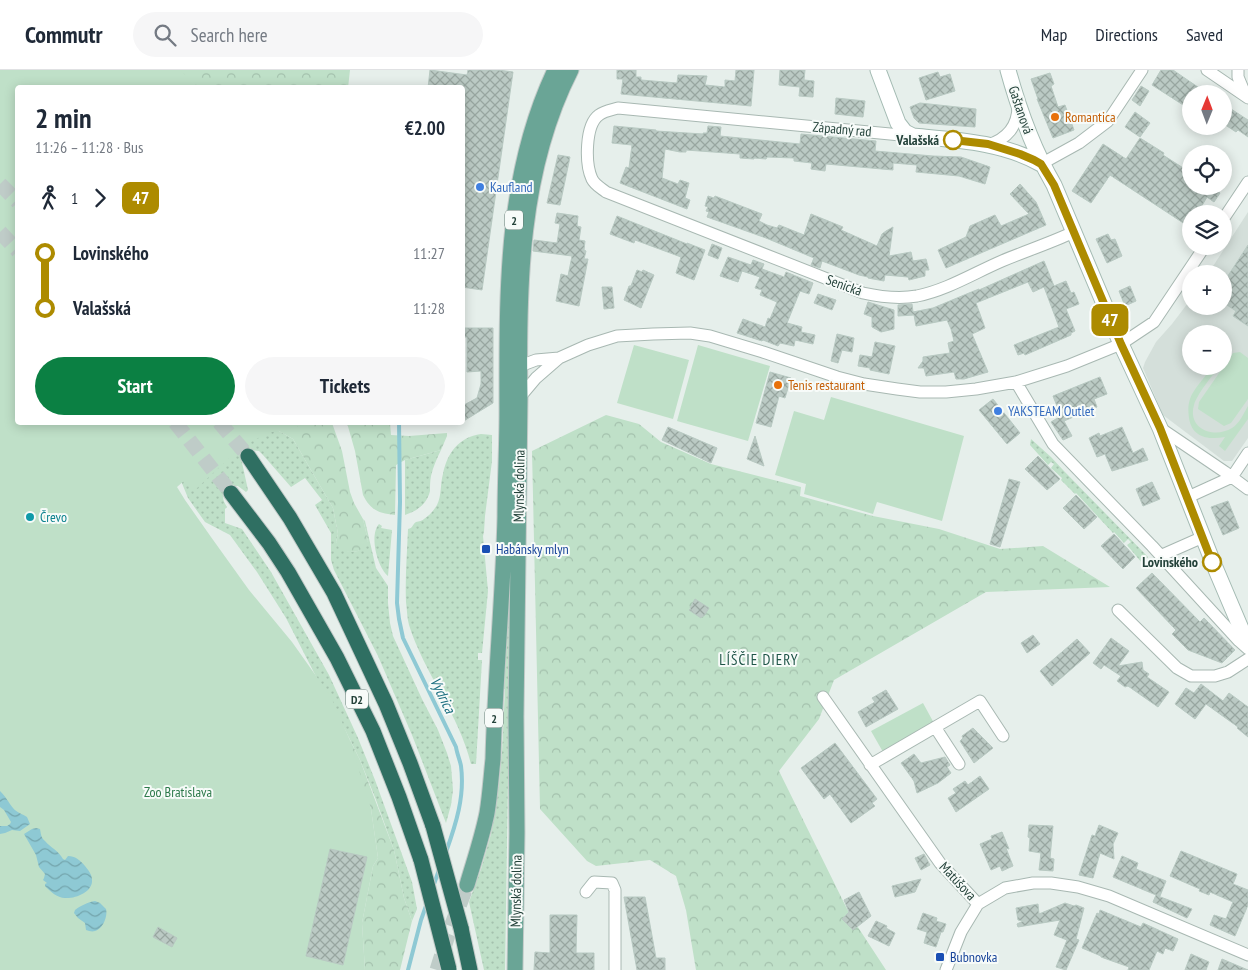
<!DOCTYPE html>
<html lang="en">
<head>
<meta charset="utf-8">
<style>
	:root { --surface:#fff; --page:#f6f6f7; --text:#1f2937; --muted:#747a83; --line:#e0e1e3; --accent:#0b8043 }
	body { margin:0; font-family:"PT Sans Narrow",sans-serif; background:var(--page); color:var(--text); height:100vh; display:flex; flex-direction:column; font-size:19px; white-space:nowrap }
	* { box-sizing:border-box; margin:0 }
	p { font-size:16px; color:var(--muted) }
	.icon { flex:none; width:28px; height:28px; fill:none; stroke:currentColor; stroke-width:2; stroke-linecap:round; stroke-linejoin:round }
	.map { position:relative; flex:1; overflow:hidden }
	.sheet { position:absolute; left:15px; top:15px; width:450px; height:340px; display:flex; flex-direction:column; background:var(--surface); border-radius:5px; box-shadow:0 2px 12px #0003 }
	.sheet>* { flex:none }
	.badge { padding:0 10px; border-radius:8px; font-size:18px; line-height:32px }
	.needle { width:32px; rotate:1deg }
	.fabs { position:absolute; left:1182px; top:15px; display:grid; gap:10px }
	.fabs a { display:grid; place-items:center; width:50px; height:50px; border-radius:50%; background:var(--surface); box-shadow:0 2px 12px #0003; font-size:25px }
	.map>.badge { position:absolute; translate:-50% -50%; box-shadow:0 0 0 2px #fff }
	.legs { display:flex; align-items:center; gap:8px; height:55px; padding:0 20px; font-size:16px }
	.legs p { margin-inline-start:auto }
	.overview { display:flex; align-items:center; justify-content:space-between; height:85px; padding:0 20px }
	h1 { font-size:28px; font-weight:700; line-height:38px }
	.button { display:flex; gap:10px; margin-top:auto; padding:10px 20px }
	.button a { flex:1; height:58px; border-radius:30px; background:var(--accent); color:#fff; font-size:20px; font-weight:700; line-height:58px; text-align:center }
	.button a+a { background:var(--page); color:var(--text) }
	ul { padding:0 20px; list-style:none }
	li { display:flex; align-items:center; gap:18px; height:55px; font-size:19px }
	li i { display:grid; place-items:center; width:8px; height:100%; margin:0 6px; background:currentColor }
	li i::after { content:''; width:12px; height:12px; margin:-6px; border:4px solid; border-radius:50%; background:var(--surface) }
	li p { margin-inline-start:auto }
	li:first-child i { background:linear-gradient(#0000 50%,currentColor 0) }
	li:last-child i { background:linear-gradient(currentColor 50%,#0000 0) }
	header { display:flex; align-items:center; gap:30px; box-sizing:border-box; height:70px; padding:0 25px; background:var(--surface); border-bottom:1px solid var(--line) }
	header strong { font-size:24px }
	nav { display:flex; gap:28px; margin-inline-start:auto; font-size:18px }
	.search { width:350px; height:45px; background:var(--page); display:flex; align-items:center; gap:12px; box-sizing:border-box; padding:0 18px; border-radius:28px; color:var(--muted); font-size:19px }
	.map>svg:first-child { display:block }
</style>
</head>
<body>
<header>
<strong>Commutr</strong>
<div class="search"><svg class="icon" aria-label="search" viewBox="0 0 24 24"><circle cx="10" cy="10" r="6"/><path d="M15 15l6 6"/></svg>Search here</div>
<nav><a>Map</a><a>Directions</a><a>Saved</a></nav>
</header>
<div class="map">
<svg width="1248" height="900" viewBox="0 0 1248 900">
	<defs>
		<pattern id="grass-dots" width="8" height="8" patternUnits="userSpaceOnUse" patternTransform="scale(1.25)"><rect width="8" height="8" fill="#bfe0c8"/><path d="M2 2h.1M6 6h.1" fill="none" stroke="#a4c1ad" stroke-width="1.8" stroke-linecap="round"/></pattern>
		<pattern id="forest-crowns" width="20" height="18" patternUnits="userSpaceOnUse" patternTransform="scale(1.25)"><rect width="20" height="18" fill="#bfe0c8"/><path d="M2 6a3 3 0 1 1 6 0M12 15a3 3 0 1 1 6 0" fill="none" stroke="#a4c1ad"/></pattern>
		<pattern id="water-waves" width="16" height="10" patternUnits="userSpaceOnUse" patternTransform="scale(1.25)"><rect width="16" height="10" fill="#8ec9d4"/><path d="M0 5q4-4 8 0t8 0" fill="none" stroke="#74a5ad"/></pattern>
		<pattern id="building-cross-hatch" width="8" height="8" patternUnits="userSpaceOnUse" patternTransform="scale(1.25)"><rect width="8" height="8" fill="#bbcac4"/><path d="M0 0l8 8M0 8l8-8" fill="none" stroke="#98a6a0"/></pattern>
	</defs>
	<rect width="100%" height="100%" fill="#e6efeb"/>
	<path fill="#d4dfda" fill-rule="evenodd" d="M1248 142V368L1232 391H1224L1163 345 1143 298 1145 292 1156 272 1172 254 1191 229V236H1224V204H1208ZM1191 264H1224V296H1191Z"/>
	<path fill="url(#grass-dots)" d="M184 352 270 356 293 369 333 438 338 464 336 472C345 482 345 482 358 481L368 471 363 449 365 451 376 498 388 516V533L390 553 393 566 422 629 438 660 447 683 451 696 453 720 451 735 446 753 412 665 378 586 334 500 331 490V463L315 435 322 430 305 408 291 417 263 385 259 381 250 380 241 388 248 420 246 422 238 416H233L224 423C222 429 224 432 227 437L225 439V453L242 459 271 502 329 605 358 668 375 710 412 812 417 839 412 851 404 828 394 780 376 730 360 690 330 629 325 624 286 548 257 502 230 465 205 452 188 428 177 401Z
		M481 364 492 365V391L485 446 484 462 483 466 488 521 482 583H478V590H482L476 694H471C459 644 424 603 409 555 407 548 407 539 406 532 405 508 407 484 408 459 413 458 412 455 416 452 419 451 422 451 424 449 429 446 434 440 437 435 442 425 440 414 443 404 447 383 459 367 481 364Z
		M1031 369 1051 387 1063 400 1148 487 1142 493 1127 475 1131 472 1128 469 1124 473 1114 462 1113 463 1076 423 1075 424 1061 410 1062 408 1051 398 1054 394 1051 392 1048 395 1030 375Z
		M441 380C437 388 433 397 431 406 430 411 430 416 430 421 427 434 417 441 405 445V390Z
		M379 454 382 456 381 458 392 460 388 506C377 497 369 465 379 454Z
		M510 516H511L505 900H484L469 832 481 799 491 764 499 714 502 682 505 619H504Z"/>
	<path fill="url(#forest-crowns)" d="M177 0H350L348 18 198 17Z
		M606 345 639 354 661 372 711 394 801 417 800 426 873 446 939 459 1000 479 1043 476 1110 517 986 522 834 610 819 649 779 701 850 845 886 900H696L686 840 676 806 650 790 596 796 587 791 540 739 532 381Z
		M268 353H332L342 381 350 422 354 433 363 449 368 471 366 476 358 481 350 482 344 481 339 478 336 472 338 464 333 438 293 369 270 356Z
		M347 353H390L391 365 409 366 447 363V366L441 380 405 390 396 395 395 445C379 443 371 441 363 425L355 381Z
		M349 668 360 690 394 780 404 828 412 851 400 900H365L362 853 373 796 378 788 371 739 352 692Z"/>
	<path fill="#bfe0c8" d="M0 0H180L198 17 18 18V352L314 353 268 363 241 377 195 420 185 410 177 417 185 430 211 467 249 520 292 572 331 627 349 668 371 739 378 788 373 796 362 853 365 900H0Z
		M634 275 689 290 673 349 617 333Z
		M698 275 770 296 748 371 677 351Z
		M1240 282 1248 288V329L1231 353 1224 356 1198 339 1199 332 1233 283Z
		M1213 296H1220C1212 306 1197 324 1194 335 1187 359 1214 369 1232 358 1239 354 1244 343 1248 336V349L1225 381 1219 376 1225 367C1209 370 1192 368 1189 348 1188 341 1188 335 1190 329 1193 319 1207 305 1213 296Z
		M831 327 964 366 942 451 877 432 873 444 804 424 806 414 775 405 794 341 824 350Z
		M923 633 935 655 883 682 871 661Z"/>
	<path fill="url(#water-waves)" d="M0 721C7 728 8 732 13 738 17 743 23 744 27 747L30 754 20 761 12 760 5 763 0 764V756H7L10 754 11 752 4 740 0 737Z
		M36 758 40 759C41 764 41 768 45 771 51 778 58 780 63 789L65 790 68 786C75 786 80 790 85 796 88 800 92 804 92 810 93 822 75 829 65 828 57 828 50 821 45 816V814L47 813 43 810 44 808 45 804 39 797 36 785 24 764 32 759Z
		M95 831 100 833 106 839C108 846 103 859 95 861 92 862 89 861 86 860L85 853 78 848 74 843 75 840C80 836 88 832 95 831Z"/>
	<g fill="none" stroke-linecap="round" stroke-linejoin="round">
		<path stroke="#8ec9d4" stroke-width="4" d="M399 352 400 432 397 533 399 549 403 568 456 677C457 684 460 690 461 696 465 726 456 754 446 782
			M433 817 439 800
			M408 900 421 850 427 833"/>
	</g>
	<path fill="url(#building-cross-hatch)" stroke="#b8c9c2" d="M430 0 467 5 468 0H498L513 2 482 220 462 217V18H428Z
		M617 0H636V7H641V10L677 13 678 5 707 6 705 15 725 17V10L735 11 736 0H754L751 36 621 24 623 9H617Z
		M780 0H805L804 10 814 11 813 27 799 26 800 17 779 15Z
		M1161 0H1173L1208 24H1191V40L1152 15Z
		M938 2 940 7 950 4 955 21 926 30 919 8Z
		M1050 3 1054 14 1051 16 1058 37 1065 35 1074 60 1053 68 1037 29H1038L1031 9Z
		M1141 16 1149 21 1140 36 1132 30Z
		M836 28 865 31 863 47 835 44Z
		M920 33 976 39 975 57 919 53 914 48 910 37Z
		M1228 37 1248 50V67L1238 60 1236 62 1224 54V43Z
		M1135 42 1150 53 1140 67 1125 57Z
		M614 56 656 60V61L703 64V63H707L708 56 721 57 720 66 800 74 801 64 876 71 875 81 933 86 961 87 990 97 985 114 959 106 916 102 917 95 893 93V100L826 94 825 101 811 99 812 93 794 91V88L767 87 766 89 754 88V89L740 88V84L686 80V82H680L665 79 662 108 678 114 680 110 689 113 685 128 690 130 687 139 620 113 626 97 629 98 632 75 612 73Z
		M1140 68 1164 83 1163 85 1191 103V116H1210L1220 123 1214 132 1207 127 1197 144H1191V158L1110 105 1091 133 1072 121 1103 74 1126 89Z
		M558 85 570 87 560 135 547 133Z
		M1020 114 1036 132 1046 155 946 198 938 180 966 167 970 156 995 145 1001 156 1029 144 1010 124Z
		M708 126 714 128 715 126 762 144 759 151 767 155 777 158 779 155 804 165 811 144 843 157 841 160 877 176 882 164 886 161 893 157 889 186 911 182 913 191 926 189 929 200H925V206L909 210 908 207 885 205 884 211 868 208V207L859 205 822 191 820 198 811 195 814 188 766 168 707 147 709 142 706 141 708 137 705 136Z
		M557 143 578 146 577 156 581 157 579 170 585 171 584 180 586 181 584 189H588L579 236 556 231 561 204 568 206 572 186 533 181 534 170 557 173 560 154 555 153Z
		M617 146 687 174V173L705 180 694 210 676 203 681 187 635 170 634 173 610 164Z
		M1108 164 1111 170 1115 169 1122 186 1107 193 1096 169Z
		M712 174 722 178 718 189 708 185Z
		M1248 175V256L1233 246 1236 241 1224 233V212Z
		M728 187 751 195 753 190 764 194 762 199 784 207 786 202 813 213 809 224 800 221 787 253 802 257 801 262 815 265 813 274 795 270 794 276 780 273 778 276 763 270 762 271 737 263 743 249 765 257 768 248 770 249 777 232 760 225 762 220 755 218 760 207 742 201 738 212 720 206Z
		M1044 191 1054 216 1066 211 1071 223 1074 222 1079 234 1066 239 1075 261 1071 263V265L1025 285 1024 283 1018 285 1014 275 1059 257 1044 217 1033 222 1028 212 976 233 985 258 972 264 988 302 964 309H956L954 302 926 306 924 298H918L923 291V287L950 283 948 273 954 271 951 259 947 250 916 256 914 245 898 246V235L912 234 913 242 933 238 969 223 979 219V220Z
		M637 200 642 202 643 200 654 205 641 238 624 230 629 216H631Z
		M1130 216 1136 231 1125 236 1119 221Z
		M602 217H612L614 238 604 239Z
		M818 224 836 230 832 240 814 233Z
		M868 232 894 240V259L881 262 872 257V247L864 244Z
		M462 258H493V333L462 352V336L477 328 481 314V301L467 302V267H462Z
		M837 264 854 268 852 282 842 280 838 293 831 291Z
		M875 272 895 276 889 304 870 300V298L858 296 860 285 872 287Z
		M770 302 791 308 785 328 779 326 771 357 756 353Z
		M1100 307 1107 324 1094 329 1097 337 1064 351 1072 366 1063 370 1051 352 1061 346 1053 326Z
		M993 329 1020 363 1007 374 979 340Z
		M668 357 717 378 711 393 662 370Z
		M1122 357 1133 383 1143 378 1148 390 1112 401 1105 384 1097 387 1089 368 1099 363 1100 366Z
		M755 366 764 396 747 389Z
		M1038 386 1060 409 1047 420 1025 399Z
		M1009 409 1020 412 1000 477 990 474Z
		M1152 412 1160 429 1143 436 1136 419Z
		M1076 425 1097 447 1084 459 1063 438Z
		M1228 431 1239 458 1223 465 1211 437Z
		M1114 464 1135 487 1123 499 1101 476Z
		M1152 503 1200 552 1204 548 1235 580 1222 593 1188 580 1172 564 1176 560 1136 518Z
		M695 529 709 538 704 546H703L701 548 689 540 691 539 690 538Z
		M1033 565 1040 574 1027 583 1021 573Z
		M1111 568 1129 581 1118 596 1142 592 1143 600 1149 604 1147 607 1169 622 1158 637 1128 616 1125 617 1117 611 1121 606 1104 595 1101 599 1093 593Z
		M1077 569 1090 583 1052 616 1040 601Z
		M1201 614 1223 631 1229 623 1248 637V667L1237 658 1238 657 1206 634 1195 649 1175 634 1186 618 1194 623Z
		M886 620 898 639 866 657 858 642 875 632 872 628Z
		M973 658 993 678 974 693 960 671 963 668 962 666Z
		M835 673 877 729 872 733 875 736 851 753 830 724 824 729 801 698Z
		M914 684 921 693 945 687 950 695 947 697 951 703 938 713 917 723 914 711 901 693Z
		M980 706 989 719 956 742 948 728 956 723 953 719 965 711 968 715Z
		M1029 755 1053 756 1050 788 1054 789 1053 801 1039 800 1041 783 1029 781 1030 768 1028 767Z
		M1099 755 1118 763 1113 774 1114 789 1100 783 1093 808 1079 805 1092 765 1095 766Z
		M1002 762 1009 779 1006 778 1013 796 1002 801 1000 796 991 800 980 774 992 769 991 766Z
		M330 779 367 787 343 895 306 886Z
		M1181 781 1237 804 1233 814 1248 820V835L1235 866 1210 855 1214 845 1226 849 1233 832 1210 822 1209 825 1199 821 1200 819 1170 806Z
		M924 784 930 795 921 800 915 788Z
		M1122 786 1138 793 1136 799 1166 811 1160 826H1158L1192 839 1187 848 1153 832 1156 825 1113 807Z
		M921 809 915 822 895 827 892 816Z
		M859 822 871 846 853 860 842 849 849 842 844 830Z
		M624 827H645L656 888H665V900H637Z
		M1065 833 1074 836 1076 835 1084 838 1076 869 1079 870 1066 900 1056 897 1067 870 1054 865 1060 850 1018 857 1017 854 1023 851 1018 850 1016 838 1038 834 1039 844Z
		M1100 840 1141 857 1143 853 1178 869 1173 881 1165 878 1163 884 1157 881 1149 900H1128L1129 897 1101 887V886L1082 878 1097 843 1099 844Z
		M923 843 937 848 936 851 946 854 943 862H941L936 877 924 873 927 862 917 859Z
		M550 845H577L576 883H594V900H534L535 882 550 883Z
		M876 851 887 856 886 858 895 863 889 876 868 866Z
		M158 857 177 868 172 877 153 867Z
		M1191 884 1209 892 1206 900H1185Z
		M1222 889 1248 900H1218Z"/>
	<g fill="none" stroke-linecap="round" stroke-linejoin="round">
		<path stroke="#bfccc8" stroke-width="15" stroke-dasharray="15 8" stroke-linecap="butt" d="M437 900 448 865 467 815"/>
		<path stroke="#bfccc8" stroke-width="15" stroke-dasharray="15 8" stroke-linecap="butt" d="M0 114 18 132
			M0 162 18 181
			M175 352 231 423
			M219 352 248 386"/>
		<g stroke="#a8b8b2" stroke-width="13">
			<path id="street" d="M1207 0 1248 28
				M1238 0V7L1246 26
				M911 66 618 38C611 40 604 41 599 45 585 55 585 94 592 109 595 115 601 118 606 122L863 223C881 227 899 229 917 226 947 220 974 203 1002 191 1026 181 1050 173 1074 162
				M988 75C1007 69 1018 56 1018 36
				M1041 94 1079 73 1108 51 1142 0
				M1224 148 1248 112
				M520 296 536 290 559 288
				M1016 312 1053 374 1152 476 1239 571 1248 579
				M520 327 536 308 559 288 588 275 617 266 653 264 690 263 710 266 763 282 837 307 864 314 897 319 920 322H946L976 319 1016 312 1067 296 1121 274 1154 252 1205 176
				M1160 358 1225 402 1248 419
				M1186 428 1232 407 1248 383
				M1160 486 1203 467
				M1118 540 1177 598 1191 606H1215L1228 602 1248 589
				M823 627 940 793 978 834
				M935 657 959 694
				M870 695 980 631 1003 666
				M586 822 594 812 612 813 615 820V900
				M946 900 961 862 978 834 1005 818 1033 813H1051L1078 817 1109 826 1248 885"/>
		</g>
		<g stroke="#a4bbb3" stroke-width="17">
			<path id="secondary" d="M878 0 898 53 905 62 913 66C956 70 1002 72 1041 94
				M1008 0C1019 40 1033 79 1054 115L1121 274 1160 358 1214 495 1248 575"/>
		</g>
		<g stroke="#c2cac8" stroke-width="17">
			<path id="primary" d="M467 815C474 791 482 768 487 743 490 725 491 707 493 689 495 608 503 528 505 447 505 412 507 376 507 341 507 226 504 107 555 0
				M515 900 517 763 516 647 520 327C518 217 520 100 571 0"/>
		</g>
		<g stroke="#c2cac8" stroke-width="17">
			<path id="highway" d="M248 386 290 448 334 523 386 634 410 693 433 756
				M231 423 269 473 288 502 337 588 373 661 399 727 421 790
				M461 858 470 900"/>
		</g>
		<use href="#street" stroke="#fff" stroke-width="11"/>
		<use href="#secondary" stroke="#fff" stroke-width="15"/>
		<use href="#primary" stroke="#6aa596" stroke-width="15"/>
		<use href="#highway" stroke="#2f6f62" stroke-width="15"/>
		<g stroke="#c2cac8" stroke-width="17" stroke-linecap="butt">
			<path id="highway-bridge" d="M433 756 461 858
				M421 790 449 899"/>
		</g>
		<use href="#highway-bridge" stroke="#2f6f62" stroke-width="15"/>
	</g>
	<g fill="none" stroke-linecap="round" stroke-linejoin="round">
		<g stroke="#fff" stroke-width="11">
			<path id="line-1" d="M953 70 988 74 1020 84 1034 90 1041 94 1054 115 1121 274 1160 358 1212 492"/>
		</g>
		<use href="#line-1" stroke="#ad8b00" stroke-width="8"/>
	</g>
	<g fill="#e8710a" stroke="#f7fbf9" stroke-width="2">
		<circle cx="1055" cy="47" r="5"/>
		<circle cx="778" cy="315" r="5"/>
	</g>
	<g fill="#fff" stroke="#ad8b00" stroke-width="2.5">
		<circle cx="953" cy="70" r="9"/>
		<circle cx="1212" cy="492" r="9"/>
	</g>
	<g fill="#3f7fe0" stroke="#f7fbf9" stroke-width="2">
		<circle cx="480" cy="117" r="5"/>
		<circle cx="998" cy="341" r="5"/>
	</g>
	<circle fill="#0f9aa8" stroke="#f7fbf9" stroke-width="2" cx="30" cy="447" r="5"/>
	<g fill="#1a4fb4" stroke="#f7fbf9" stroke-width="2">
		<rect x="481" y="474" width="10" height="10" rx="2.5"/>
		<rect x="935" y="882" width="10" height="10" rx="2.5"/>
	</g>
	<g text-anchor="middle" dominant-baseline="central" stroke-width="4" stroke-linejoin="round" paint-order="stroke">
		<g fill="#f7fbf9" stroke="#637a73" stroke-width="1">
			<rect x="505" y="140.5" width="18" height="19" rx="4"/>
			<rect x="346" y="619.5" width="22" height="19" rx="4"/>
			<rect x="485" y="638.5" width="18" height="19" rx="4"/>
		</g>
		<g font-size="12" font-weight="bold" fill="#24423a">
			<text x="514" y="150">2</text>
			<text x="357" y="629">D2</text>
			<text x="494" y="648">2</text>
		</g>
		<g font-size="14" fill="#24423a" stroke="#f7fbf9">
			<text transform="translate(1021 40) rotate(71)">Gaštanová</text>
			<text transform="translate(842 59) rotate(5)">Západný rad</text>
			<text transform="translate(844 215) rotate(20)">Senická</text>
			<text transform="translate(519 416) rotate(-89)">Mlynská dolina</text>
			<text transform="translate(958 811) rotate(47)">Matúšova</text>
			<text transform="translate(516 821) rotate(-89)">Mlynská dolina</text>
		</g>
		<g font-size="14" fill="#c56008" stroke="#f7fbf9" text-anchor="start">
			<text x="1065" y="47">Romantica</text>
			<text x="788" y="315">Tenis restaurant</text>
		</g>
		<g font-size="14" font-weight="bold" fill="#24423a" stroke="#f7fbf9" text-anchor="end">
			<text x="939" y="70">Valašská</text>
			<text x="1198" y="492">Lovinského</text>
		</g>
		<g font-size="14" fill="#366cbe" stroke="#f7fbf9" text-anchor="start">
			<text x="490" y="117">Kaufland</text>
			<text x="1008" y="341">YAKSTEAM Outlet</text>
		</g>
		<g font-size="14" fill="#0d838f" stroke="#f7fbf9" text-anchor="start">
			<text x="40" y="447">Črevo</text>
		</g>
		<g font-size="14" fill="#164399" stroke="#f7fbf9" text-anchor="start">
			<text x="496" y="479">Habánsky mlyn</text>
			<text x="950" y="887">Bubnovka</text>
		</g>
		<g font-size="14" fill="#2d7a4b" stroke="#f7fbf9">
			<text x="178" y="722">Zoo Bratislava</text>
		</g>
		<g font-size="15" letter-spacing="1" fill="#1f5548" stroke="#f7fbf9">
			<text x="759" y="589">LÍŠČIE DIERY</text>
		</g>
		<g font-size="15" font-style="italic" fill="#1c6f80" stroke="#f7fbf9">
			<text transform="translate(443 625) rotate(64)">Vydrica</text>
		</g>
	</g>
</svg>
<div class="fabs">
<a><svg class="needle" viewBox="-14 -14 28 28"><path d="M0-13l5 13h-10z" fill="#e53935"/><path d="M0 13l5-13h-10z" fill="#747a83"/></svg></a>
<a><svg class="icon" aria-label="locate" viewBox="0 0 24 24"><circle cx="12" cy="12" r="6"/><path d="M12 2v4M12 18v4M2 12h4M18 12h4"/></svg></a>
<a><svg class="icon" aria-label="layers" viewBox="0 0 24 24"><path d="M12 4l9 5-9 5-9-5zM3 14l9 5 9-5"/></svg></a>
<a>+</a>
<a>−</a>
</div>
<b class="badge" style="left:1110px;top:250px;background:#ad8b00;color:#fff">47</b>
<section class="sheet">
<div class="overview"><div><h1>2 min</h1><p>11:26 – 11:28 · Bus</p></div><b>€2.00</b></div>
<div class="legs"><svg class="icon" aria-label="walk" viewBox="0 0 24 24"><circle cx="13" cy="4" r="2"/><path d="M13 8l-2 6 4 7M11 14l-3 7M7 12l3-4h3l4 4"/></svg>1<svg class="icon" aria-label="forward" viewBox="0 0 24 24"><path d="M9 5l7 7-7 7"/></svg><b class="badge" style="background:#ad8b00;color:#fff">47</b></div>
<ul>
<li><i style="color:#ad8b00"></i><b>Lovinského</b><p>11:27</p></li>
<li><i style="color:#ad8b00"></i><b>Valašská</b><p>11:28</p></li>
</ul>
<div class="button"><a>Start</a><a>Tickets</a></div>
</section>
</div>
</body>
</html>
